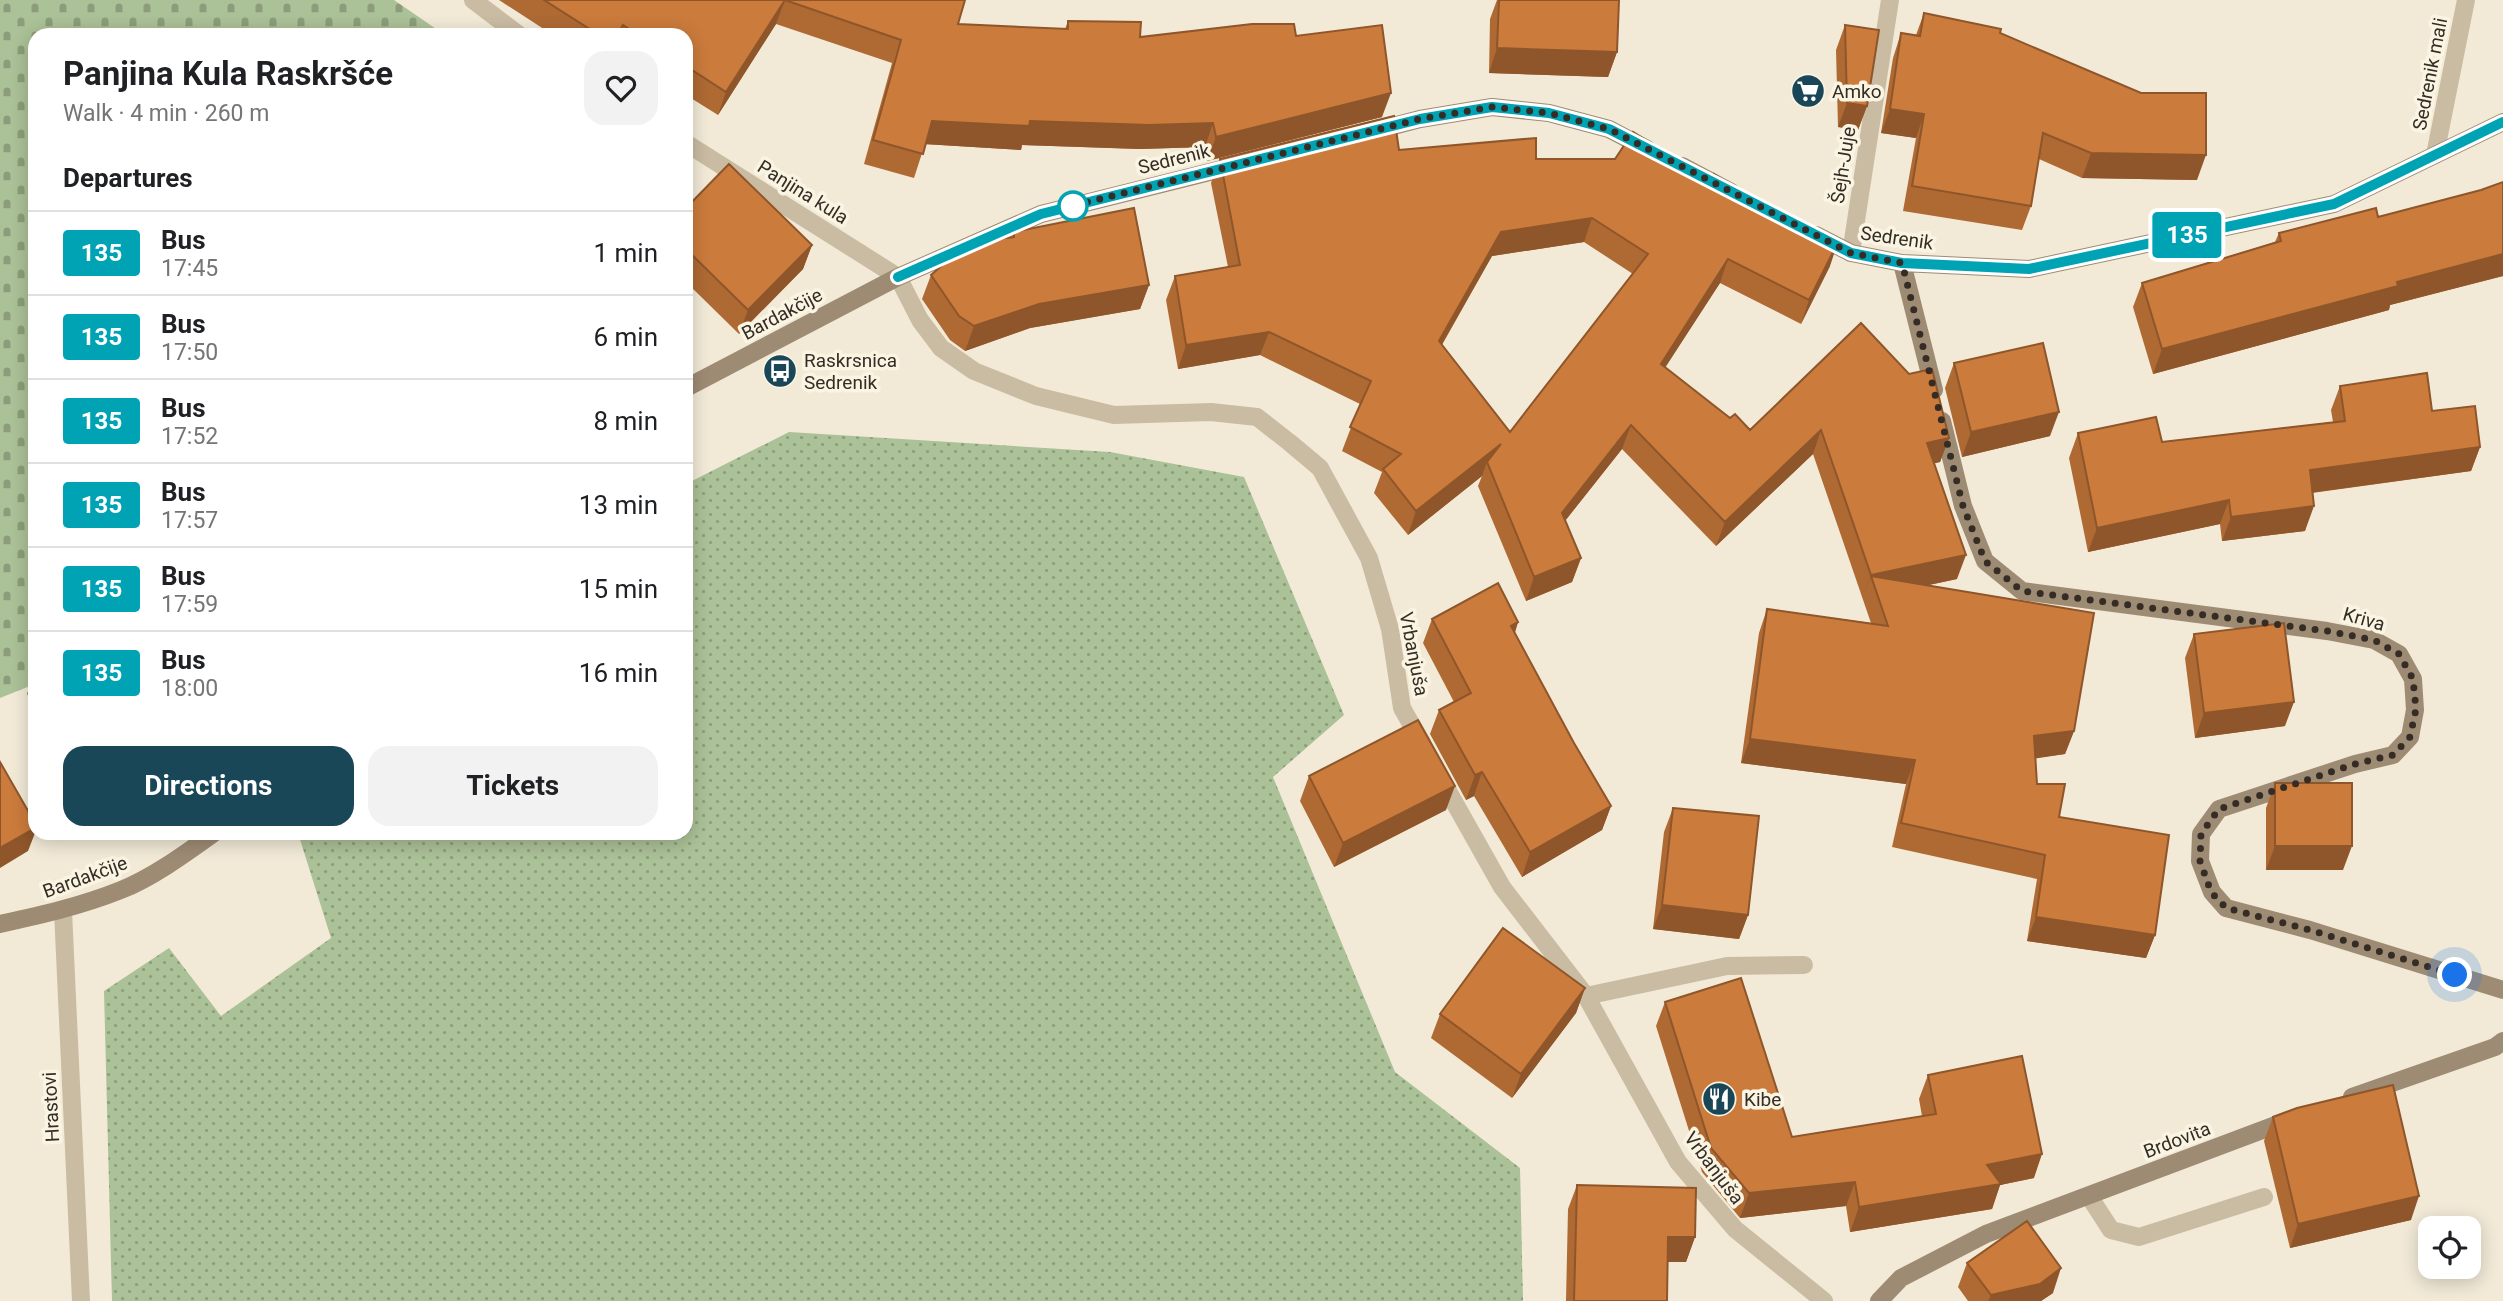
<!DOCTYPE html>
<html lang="en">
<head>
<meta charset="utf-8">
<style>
	:root { --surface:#fff; --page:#f2f2f2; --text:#202124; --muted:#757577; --line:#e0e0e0; --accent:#194757 }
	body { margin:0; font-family:Roboto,sans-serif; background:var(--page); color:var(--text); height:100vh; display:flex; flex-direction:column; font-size:26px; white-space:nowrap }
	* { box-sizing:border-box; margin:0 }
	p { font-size:23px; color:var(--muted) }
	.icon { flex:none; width:38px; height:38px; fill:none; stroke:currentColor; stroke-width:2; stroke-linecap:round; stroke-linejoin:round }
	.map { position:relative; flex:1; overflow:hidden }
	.details { position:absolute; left:28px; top:28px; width:665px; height:812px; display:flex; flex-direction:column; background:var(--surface); border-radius:21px; box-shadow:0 4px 18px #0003 }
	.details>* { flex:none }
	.badge { padding:0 14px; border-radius:5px; font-size:24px; line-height:46px }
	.controls { position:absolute; left:2418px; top:1216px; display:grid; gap:14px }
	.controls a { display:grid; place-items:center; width:63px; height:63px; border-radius:14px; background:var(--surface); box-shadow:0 4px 18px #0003; font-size:35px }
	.you { position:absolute; width:35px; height:35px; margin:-18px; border:5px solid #fff; border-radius:50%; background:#1a73e8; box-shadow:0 0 0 10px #1a73e833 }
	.map>.badge { position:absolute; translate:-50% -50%; box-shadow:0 0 0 4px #fff }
	h2 { padding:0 35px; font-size:26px; line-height:63px }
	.round { display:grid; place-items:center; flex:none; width:74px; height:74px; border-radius:21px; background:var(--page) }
	.overview { display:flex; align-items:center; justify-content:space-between; height:119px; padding:0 35px }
	h1 { font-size:33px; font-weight:700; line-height:52px }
	.cta { display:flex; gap:14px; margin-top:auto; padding:14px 35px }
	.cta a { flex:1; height:80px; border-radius:21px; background:var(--accent); color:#fff; font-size:28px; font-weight:700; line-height:80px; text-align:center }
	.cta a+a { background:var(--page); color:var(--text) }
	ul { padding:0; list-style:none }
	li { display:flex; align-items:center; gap:21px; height:84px; padding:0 35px; border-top:2px solid var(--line) }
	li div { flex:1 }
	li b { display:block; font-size:26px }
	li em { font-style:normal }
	li .badge { min-width:77px; font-weight:700; text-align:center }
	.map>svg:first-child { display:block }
</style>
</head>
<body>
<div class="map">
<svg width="2503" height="1301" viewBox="0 0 2503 1301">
	<defs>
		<pattern id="grass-dots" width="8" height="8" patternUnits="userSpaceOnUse" patternTransform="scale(1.75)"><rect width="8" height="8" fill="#abc197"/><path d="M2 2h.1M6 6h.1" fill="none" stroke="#8c9d7b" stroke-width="1.8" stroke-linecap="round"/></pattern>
		<pattern id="cemetery-stones" width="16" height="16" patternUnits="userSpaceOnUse" patternTransform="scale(1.75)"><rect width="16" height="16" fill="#abc197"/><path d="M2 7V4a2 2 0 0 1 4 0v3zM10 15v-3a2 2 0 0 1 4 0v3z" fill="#8c9d7b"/></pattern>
	</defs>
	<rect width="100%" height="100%" fill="#f2ead7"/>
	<path fill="url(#grass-dots)" d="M789 432 1110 452 1244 477 1344 715 1273 777 1395 1072 1520 1168 1523 1301H112L104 991 169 948 221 1016 331 938 298 833H686V484Z"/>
	<path fill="url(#cemetery-stones)" d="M0 0H394L445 35H35V684L0 698Z"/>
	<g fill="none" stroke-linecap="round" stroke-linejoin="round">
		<path stroke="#cabca3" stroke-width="18" d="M1586 996 1727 966 1804 965
			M2089 1196 2111 1230 2139 1237 2264 1197"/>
		<path stroke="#cabca3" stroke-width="18" d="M473 0 519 35
			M686 143 898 277 920 320 941 348 974 371 1036 396 1114 415 1211 412 1257 417 1289 442 1320 468 1369 558 1390 629 1402 708 1422 743
			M2435 155 2466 0
			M1851 253 1890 0
			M1440 777 1502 887 1586 996 1678 1162 1735 1229 1824 1301
			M63 911 81 1301"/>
		<path stroke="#9e8b74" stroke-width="18" d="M1374 131 1420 119 1492 107 1549 113 1609 129 1647 149
			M1682 166 1731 192
			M1816 235 1851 253 1902 263 2029 269 2334 204 2503 122
			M1902 263 1934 390
			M686 388 898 277 1041 214 1238 165
			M1942 421 1963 506 1985 561 2022 591 2327 631 2374 640 2399 654 2413 679 2415 710 2410 737 2393 755 2355 764 2219 809 2201 834 2200 861 2212 892 2226 908 2310 930 2503 990
			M0 924C41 915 81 906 121 890 152 878 186 853 214 833
			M2352 1097 2495 1047 2503 1041
			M1879 1301 1901 1278 1986 1234 2289 1120"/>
	</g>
	<path fill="#af6a34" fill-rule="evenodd" d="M499 0H965L958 24 1065 29 1068 21 1140 37 1296 36 1382 117 1207 161 1205 147 1140 149 1022 145 1021 150 925 144 914 178 864 164 892 63 776 24 718 115 686 95V35H553Z
		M1497 0H1619L1617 52 1608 77 1489 73 1490 19Z
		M1924 13 2000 33 2197 180 2082 178 2039 159 2031 206 2022 230 1903 211 1916 138 1881 133 1893 58 1901 33 1916 35Z
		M1845 25 1867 106 1858 130 1838 127 1836 50Z
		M1399 150 1536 159 1711 183 1714 174 1830 266 1801 324 1720 283 1665 367 1730 418 1750 430 1861 323 1949 438 1940 462 1934 463 1957 579 1928 585 2074 731 2065 754 2035 758 2037 784 2059 817 2155 935 2146 958 2027 941 2037 879 1892 847 1906 784 1741 763 1759 633 1767 609 1871 623 1813 454 1716 546 1622 449 1565 521 1581 558 1572 582 1526 601 1478 486 1482 476 1408 535 1374 493 1382 472 1342 451 1360 404 1260 355 1178 369 1166 300 1175 276 1228 267 1211 183 1220 159ZM1584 242 1633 274 1510 432 1442 345 1492 256Z
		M2503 182V276L2390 305 2389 310 2153 374 2133 307 2142 283 2275 242 2279 233 2378 217 2481 190Z
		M686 208 812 245 803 269 739 334 686 282Z
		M1014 232 1149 285 1140 309 1030 328 965 351 950 340 922 299 931 275 1012 237Z
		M1954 363 2050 436 1962 457 1945 388Z
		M2340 386 2432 411 2480 447 2471 471 2312 493 2305 531 2222 541 2220 524 2088 552 2069 458 2078 433 2162 442 2333 422 2331 410Z
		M1432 619 1518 622 1515 633 1574 743 1611 806 1602 830 1522 877 1474 796 1466 800 1430 734 1439 710 1454 702 1423 643Z
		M2194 634 2285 726 2195 738 2185 658Z
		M35 671V706L27 694Z
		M1309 776 1446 810 1334 867 1300 801Z
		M2275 783 2343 870H2266V808Z
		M1673 808 1748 915 1739 939 1653 929 1664 832Z
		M1585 988 1576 1013 1512 1098 1431 1038 1440 1014Z
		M1665 1002 1792 1137 1922 1116 1919 1099 1928 1075 2034 1178 2000 1185 1992 1209 1850 1232 1846 1206 1740 1218 1702 1172 1656 1026Z
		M2273 1117 2411 1220 2290 1248 2264 1141Z
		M1577 1185 1695 1237 1686 1262H1668L1667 1301H1566L1568 1209Z
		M1967 1263 2053 1293 2041 1301H1968L1958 1287Z"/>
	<path fill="#8e562a" d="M785 0 776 24 718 115 726 92Z
		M1497 48 1617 52 1608 77 1489 73Z
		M1391 93 1382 117 1207 161 1216 137Z
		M1847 103 1867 106 1858 130 1838 127Z
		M1890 109 1924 114 1916 138 1881 133Z
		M932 121H1030L1213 123 1205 147 1140 149 1022 145 1021 150 923 144Z
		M2091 153 2206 155 2197 180 2082 178Z
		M1592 218 1584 242 1492 256 1430 365 1439 341 1501 232Z
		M1838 242 1830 266 1801 324 1809 300Z
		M812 245 803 269 739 334 748 310Z
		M2503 254V276L2390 305 2389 310 2153 374 2162 349 2397 282Z
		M1728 259 1720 283 1652 388 1661 364Z
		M1149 285 1140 309 1030 328 965 351 974 326 1039 304Z
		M1269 332 1260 355 1178 369 1186 345Z
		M2059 412 2050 436 1962 457 1971 432Z
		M1631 425 1622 449 1553 536 1562 513Z
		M1821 430 1813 454 1716 546 1725 522Z
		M1949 438 1940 462 1919 467 1927 443Z
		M1501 444 1487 462 1482 476 1408 535 1416 511Z
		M2480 447 2471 471 2301 494 2310 470Z
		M2229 500 2220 524 2088 552 2097 528Z
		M2314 506 2305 531 2222 541 2231 517Z
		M1966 555 1957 579 1878 596 1871 576 1862 599 1871 575Z
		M1581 558 1572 582 1526 601 1534 577Z
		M1518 622 1510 646 1511 626Z
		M2294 702 2285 726 2195 738 2204 713Z
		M2074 731 2065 754 2025 760 2034 736Z
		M1750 739 1915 760 1906 784 1741 763Z
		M1482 772 1474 796 1466 800 1475 775Z
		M1455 786 1446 810 1334 867 1343 843Z
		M1611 806 1602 830 1522 877 1530 852Z
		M35 828V833L28 851 0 868V848Z
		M2275 846H2352L2343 870H2266Z
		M1662 905 1748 915 1739 939 1653 929Z
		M2036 917 2155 935 2146 958 2027 941Z
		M1585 988 1576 1013 1512 1098 1521 1074Z
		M2042 1154 2034 1178 2000 1185 1992 1209 1850 1232 1859 1207 1987 1165Z
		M1855 1182 1846 1206 1740 1218 1749 1193Z
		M2419 1196 2411 1220 2290 1248 2298 1224Z
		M1668 1237H1695L1686 1262H1659Z
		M2061 1268 2053 1293 2041 1301H1988L1991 1295Z"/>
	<path fill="#cb7b3c" stroke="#8e562a" stroke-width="2" fill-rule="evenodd" d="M544 0H965L958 24 1068 29V21L1141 22 1140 37 1252 24H1294L1296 36 1382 25 1391 93 1216 137 1213 123 1149 125 1030 121 1029 126 932 121 923 154 873 140 901 40 785 0 726 92 686 66V35H638L623 25 617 35H599Z
		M1499 0H1619L1617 52 1497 48Z
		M1924 13 2001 29 2000 33 2141 93H2206V155L2091 153 2043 133 2031 206 1912 186 1924 114 1890 109 1901 33 1920 36Z
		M1845 25 1879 30 1867 106 1847 103Z
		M1394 116 1399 150 1536 138V159H1615L1633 132 1713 184 1714 174 1752 198 1838 242 1809 300 1728 259 1661 364 1730 418 1735 414 1750 430 1861 323 1909 374 1932 369 1949 438 1927 443 1966 555 1871 575 1821 430 1725 522 1631 425 1562 513 1581 558 1534 577 1487 462 1501 444 1416 511 1383 469 1401 454 1350 427 1371 381 1269 332 1186 345 1175 276 1240 265 1220 159ZM1592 218 1648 254 1510 432 1439 341 1501 232Z
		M729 164 812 245 748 310 686 249V208Z
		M2503 182V254L2397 282 2398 286 2162 349 2142 283 2281 241 2279 233 2376 208 2378 217 2481 190Z
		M1134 208 1149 285 1039 304 974 326 959 316 931 275 969 242 1014 237V232Z
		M2043 343 2059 412 1971 432 1954 363Z
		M2427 373 2432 411 2475 406 2480 447 2310 470 2314 506 2231 517 2229 500 2097 528 2078 433 2156 417 2162 442 2345 421 2340 386Z
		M1871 576 2094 613 2074 731 2034 736 2037 784H2065L2059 817 2169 835 2155 935 2036 917 2045 855 1901 823 1915 760 1750 739 1767 609 1888 626Z
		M1498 583 1518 622 1511 626 1574 743 1611 806 1530 852 1482 772 1475 775 1439 710 1471 693 1432 619Z
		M2284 623 2294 702 2204 713 2194 634Z
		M1418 720 1455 786 1343 843 1309 776Z
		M0 762 35 823V828L0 848Z
		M2275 783H2352V846H2275Z
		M1673 808 1759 816 1748 915 1662 905Z
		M1503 928 1585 988 1521 1074 1440 1014Z
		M1741 978 1792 1137 1936 1114 1928 1075 2022 1056 2042 1154 1987 1165 2001 1184 1859 1207 1855 1182 1749 1193 1711 1148 1665 1002Z
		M2393 1085 2419 1196 2298 1224 2273 1117 2297 1108Z
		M1577 1185 1696 1188 1695 1237H1668L1667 1301H1574Z
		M2027 1221 2061 1268 2040 1284 1991 1295 1967 1263Z"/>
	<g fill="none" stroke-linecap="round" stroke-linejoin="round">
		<g stroke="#fff" stroke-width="16">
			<path id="line" d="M898 277 1041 214 1420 119 1492 107 1549 113 1609 129 1851 253 1902 263 2029 269 2334 204 2503 122"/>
		</g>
		<use href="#line" stroke="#00a3b4" stroke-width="10"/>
		<path stroke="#352d25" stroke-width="7" stroke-dasharray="0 12.6" d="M1073 206 1068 207 1420 119 1492 107 1549 113 1609 129 1851 253 1902 263 1963 506 1985 561 2022 591 2327 631 2374 640 2399 654 2413 679 2416 709 2410 737 2393 755 2355 764 2219 809 2201 834 2200 861 2211 892 2226 908 2310 930 2455 975"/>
	</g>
	<defs>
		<g id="supermarket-disc" transform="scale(1.75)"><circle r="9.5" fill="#194757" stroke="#faf4e3"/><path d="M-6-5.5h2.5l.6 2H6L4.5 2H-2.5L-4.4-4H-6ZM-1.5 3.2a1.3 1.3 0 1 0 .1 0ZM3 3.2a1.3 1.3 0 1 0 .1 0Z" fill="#fff"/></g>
		<g id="bus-disc" transform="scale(1.75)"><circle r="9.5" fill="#194757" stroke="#faf4e3"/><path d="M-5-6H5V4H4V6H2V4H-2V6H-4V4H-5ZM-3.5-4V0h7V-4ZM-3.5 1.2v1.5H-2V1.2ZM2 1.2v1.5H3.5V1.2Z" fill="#fff"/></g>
		<g id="restaurant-disc" transform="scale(1.75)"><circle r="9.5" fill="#194757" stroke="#faf4e3"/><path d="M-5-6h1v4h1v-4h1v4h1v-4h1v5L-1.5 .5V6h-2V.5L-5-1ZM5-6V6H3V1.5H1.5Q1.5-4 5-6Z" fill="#fff"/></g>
	</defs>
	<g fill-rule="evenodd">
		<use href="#supermarket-disc" x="1808" y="91"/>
		<use href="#bus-disc" x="780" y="371"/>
		<use href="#restaurant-disc" x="1719" y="1099"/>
	</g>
	<circle fill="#fff" stroke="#00a3b4" stroke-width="3.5" cx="1073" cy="206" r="14"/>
	<g text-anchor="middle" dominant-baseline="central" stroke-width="7" stroke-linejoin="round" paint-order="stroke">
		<g font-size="19" fill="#352d25" stroke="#faf4e3">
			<text transform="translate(2430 74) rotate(-79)">Sedrenik mali</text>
			<text transform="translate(1174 159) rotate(-14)">Sedrenik</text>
			<text transform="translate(1843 165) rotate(-81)">Šejh-Juje</text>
			<text transform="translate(803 192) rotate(32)">Panjina kula</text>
			<text transform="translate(1897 238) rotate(8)">Sedrenik</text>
			<text transform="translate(782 314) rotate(-28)">Bardakčije</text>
			<text transform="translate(2364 619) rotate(16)">Kriva</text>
			<text transform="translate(1414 654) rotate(79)">Vrbanjuša</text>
			<text transform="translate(85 877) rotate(-20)">Bardakčije</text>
			<text transform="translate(51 1107) rotate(-93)">Hrastovi</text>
			<text transform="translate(2177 1140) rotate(-21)">Brdovita</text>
			<text transform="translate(1714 1168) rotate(53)">Vrbanjuša</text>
		</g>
		<g font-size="19" fill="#352d25" stroke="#faf4e3" text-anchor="start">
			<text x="1832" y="91">Amko</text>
			<text x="804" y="360">Raskrsnica<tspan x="804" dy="22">Sedrenik</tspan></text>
			<text x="1744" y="1099">Kibe</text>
		</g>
	</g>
</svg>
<div class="controls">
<a><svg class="icon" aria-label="locate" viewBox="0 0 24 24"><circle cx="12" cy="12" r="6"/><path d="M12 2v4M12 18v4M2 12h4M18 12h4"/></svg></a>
</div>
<div class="you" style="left:2455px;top:975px"></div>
<b class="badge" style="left:2187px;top:235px;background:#00a3b4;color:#fff">135</b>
<section class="details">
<div class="overview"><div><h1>Panjina Kula Raskršće</h1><p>Walk · 4 min · 260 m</p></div><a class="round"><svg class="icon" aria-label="heart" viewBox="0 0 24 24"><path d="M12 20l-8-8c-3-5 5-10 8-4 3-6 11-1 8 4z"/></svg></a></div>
<h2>Departures</h2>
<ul>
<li><span class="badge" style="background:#00a3b4;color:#fff">135</span><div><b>Bus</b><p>17:45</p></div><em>1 min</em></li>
<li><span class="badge" style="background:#00a3b4;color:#fff">135</span><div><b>Bus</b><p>17:50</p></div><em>6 min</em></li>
<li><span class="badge" style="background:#00a3b4;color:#fff">135</span><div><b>Bus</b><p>17:52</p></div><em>8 min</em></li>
<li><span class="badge" style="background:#00a3b4;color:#fff">135</span><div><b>Bus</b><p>17:57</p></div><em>13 min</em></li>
<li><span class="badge" style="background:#00a3b4;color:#fff">135</span><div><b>Bus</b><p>17:59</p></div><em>15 min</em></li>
<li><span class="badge" style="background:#00a3b4;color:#fff">135</span><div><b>Bus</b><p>18:00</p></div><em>16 min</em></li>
</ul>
<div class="cta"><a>Directions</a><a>Tickets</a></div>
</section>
</div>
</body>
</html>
